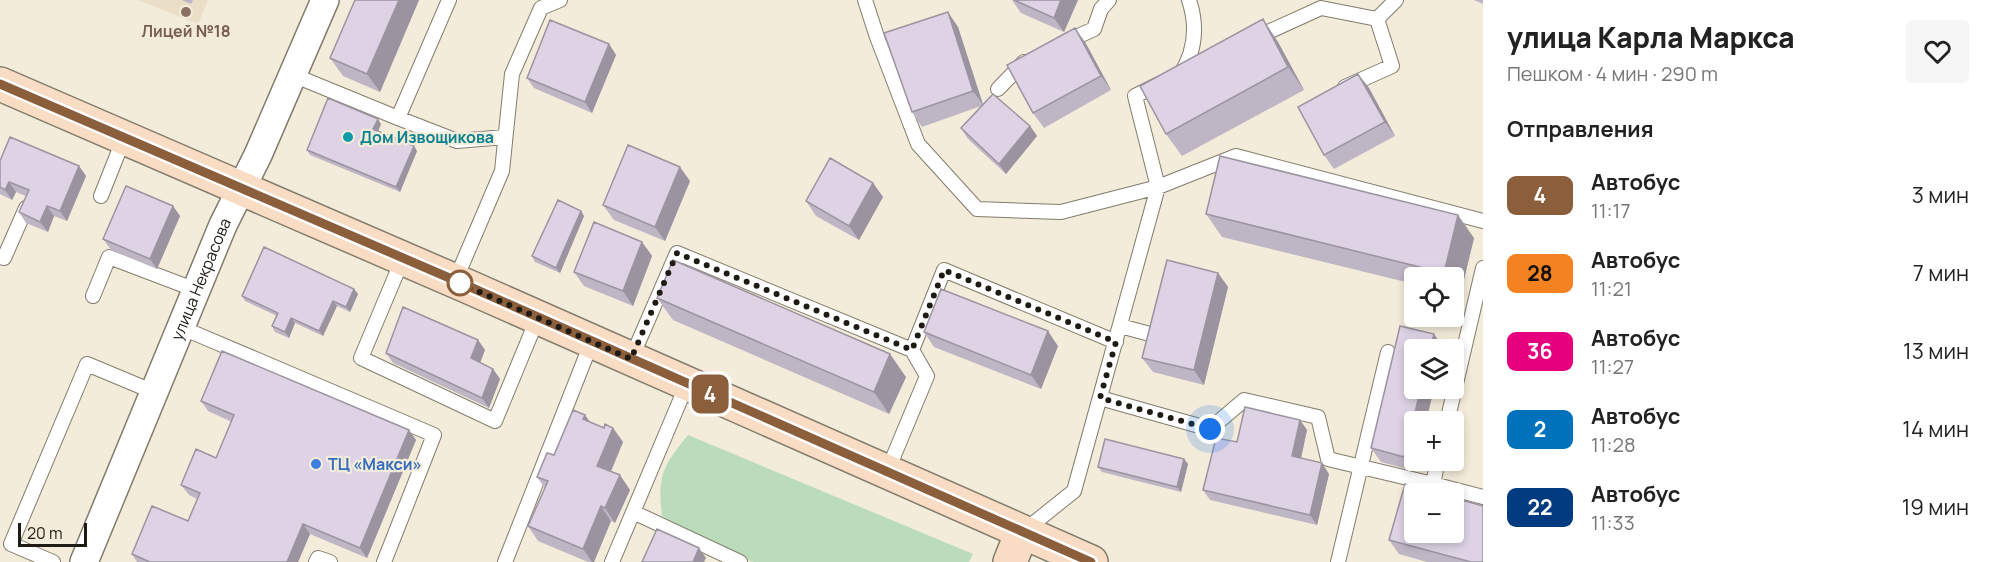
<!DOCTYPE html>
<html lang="ru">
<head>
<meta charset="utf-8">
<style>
	:root { --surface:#fff; --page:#f6f6f6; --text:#222; --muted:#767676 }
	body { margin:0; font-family:Manrope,sans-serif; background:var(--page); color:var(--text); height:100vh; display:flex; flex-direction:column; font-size:22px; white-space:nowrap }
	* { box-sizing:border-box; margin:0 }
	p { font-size:20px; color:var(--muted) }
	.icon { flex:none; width:33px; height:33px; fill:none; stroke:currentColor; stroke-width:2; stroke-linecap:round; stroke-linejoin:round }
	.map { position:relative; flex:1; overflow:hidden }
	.side { display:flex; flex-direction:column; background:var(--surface); width:510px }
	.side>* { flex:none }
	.badge { padding:0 12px; border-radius:9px; font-size:21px; line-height:39px }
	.tools { position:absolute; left:1404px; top:267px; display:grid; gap:12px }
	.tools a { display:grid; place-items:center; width:60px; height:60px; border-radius:6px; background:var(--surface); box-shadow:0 3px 9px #0003; font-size:30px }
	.scale { position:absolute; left:18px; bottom:15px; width:69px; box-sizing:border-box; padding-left:6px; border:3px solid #1e1b14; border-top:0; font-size:16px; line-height:21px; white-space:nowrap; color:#1e1b14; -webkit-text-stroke:4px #f4ecda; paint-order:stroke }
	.you { position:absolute; width:30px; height:30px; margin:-15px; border:4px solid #fff; border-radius:50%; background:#1a73e8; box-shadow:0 0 0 9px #1a73e833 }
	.map>.badge { position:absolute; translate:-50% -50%; box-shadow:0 0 0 3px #fff }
	h2 { padding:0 24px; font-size:22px; line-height:54px }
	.round { display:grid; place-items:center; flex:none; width:63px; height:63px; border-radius:6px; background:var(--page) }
	.summary { display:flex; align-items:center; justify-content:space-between; height:102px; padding:0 24px }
	h1 { font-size:28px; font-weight:800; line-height:45px }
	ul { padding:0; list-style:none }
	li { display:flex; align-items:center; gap:18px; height:78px; padding:0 24px }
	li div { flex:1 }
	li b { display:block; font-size:22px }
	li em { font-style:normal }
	li .badge { min-width:66px; font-weight:700; text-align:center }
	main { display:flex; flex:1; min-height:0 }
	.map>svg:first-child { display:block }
</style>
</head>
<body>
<main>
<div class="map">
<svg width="1483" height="562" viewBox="0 0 1483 562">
	<rect width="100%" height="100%" fill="#f4ecda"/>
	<path fill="#eadfc6" d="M138 0H208L198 24Z"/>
	<path fill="#badcbb" d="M688 435 973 554 969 562H753L705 543 662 516C657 475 663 466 688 435Z"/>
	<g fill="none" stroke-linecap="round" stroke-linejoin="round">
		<g stroke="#837c6c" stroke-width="16">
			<path id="lane" d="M865 0 877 37 918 144 977 209 1061 212 1158 187 1135 96 1159 84
				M1377 19 1396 0
				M1255 38 1321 8 1377 19 1392 66 1345 87
				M1063 43 1094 29 1101 9 1109 0
				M293 75 398 118 449 0
				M1180 75C1195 52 1198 27 1189 0
				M998 89 1024 62
				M398 118 457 141 505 137
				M101 196 124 138
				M0 257 4 258 26 208
				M403 258 361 358 495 421 538 317
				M455 281 502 171 512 74 541 8 560 0
				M93 296 109 257 196 290
				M1120 326 1150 334
				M180 327 434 435 384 562
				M631 359 677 253 912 350
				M1100 398 1210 429 1244 400 1318 417 1328 459 1433 484 1438 460
				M1447 422 1483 268
				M887 472 927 376 912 350 944 270 1116 342
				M1433 484 1483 497
				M633 512 740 562
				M1024 531 1074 491 1158 187 1236 156 1483 221
				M53 562 11 544 87 364 154 392
				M316 562 318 558 330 562
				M505 562 592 341
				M612 562 687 384
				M1338 562 1388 352"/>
		</g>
		<g stroke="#837c6c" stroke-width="30">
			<g id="street">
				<path id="s1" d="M84 562 223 225 258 155 325 0"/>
			</g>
		</g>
		<g stroke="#837c6c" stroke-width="36">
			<path id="secondary" d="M0 84 469 287 1091 562
				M1010 562 1022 532"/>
		</g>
		<use href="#lane" stroke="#fff" stroke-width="14"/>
		<use href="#street" stroke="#fff" stroke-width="27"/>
		<use href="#secondary" stroke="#f8dcc3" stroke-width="33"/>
	</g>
	<path fill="#beb5c5" d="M182 0H193L191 4Z
		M355 0H419L380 92 343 76 330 58Z
		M1012 0H1078L1064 32 1021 13Z
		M1474 0H1483V4Z
		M958 27 983 104 1030 126 1037 136 1006 174 968 139 961 128 981 106 922 127 912 112Z
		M1085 42 1111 90 1044 128 1033 113Z
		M1278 42 1304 90 1182 156 1166 134Z
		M609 44 616 55 592 113 534 88 527 78Z
		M1358 74 1369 88 1395 136 1334 169 1324 155Z
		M381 124 378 131 414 146 417 151 400 192 310 155 307 150Z
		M0 161 79 166 86 176 67 221 54 216 48 232 26 223 19 212 26 196 16 192 12 200 0 194Z
		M690 181 665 241 614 220 603 205Z
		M873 183 883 197 859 240 816 216 806 201Z
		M173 206 180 216 157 269 111 250 103 239Z
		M581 211 584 216 560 273 535 262 532 256Z
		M1206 214 1474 238 1460 296 1454 294V278H1414V284L1222 237Z
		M642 242 652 256 633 306 584 286 574 272Z
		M1218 273 1228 287 1204 385 1153 372 1142 358Z
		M354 289 358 294 350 312 337 306 323 336 295 323 289 338 275 332 272 326 277 316 245 301 242 296Z
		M657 298 906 377 889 414 673 320Z
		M1400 326 1434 334 1444 349V350H1414V388H1434L1426 422H1414V460H1416L1414 471 1381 462 1371 448Z
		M924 332 1058 346 1041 389 934 347Z
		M478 340 485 350 480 363 493 369 500 379 489 408 393 363 386 353Z
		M201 401 409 430 416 440 367 558 310 534 298 562H137L132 554 188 521 197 499 189 495 181 485 216 458 232 422 208 411Z
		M585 415 590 423 604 428H613L623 442 611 472 630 490 615 523 611 521 594 562H588L538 541 528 526 545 488 537 477Z
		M1300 420 1307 430 1301 459 1329 474 1317 525 1210 500 1203 490 1237 442Z
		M1184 459 1188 464 1181 492 1102 472 1098 467Z
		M1389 540 1483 562H1427L1399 554Z"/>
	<path fill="#9b94a0" d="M399 0H419L380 92 367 74Z
		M1061 0H1078L1064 32 1054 18Z
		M948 12 958 27 983 105 973 91Z
		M1263 19 1278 42 1304 90 1288 67Z
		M1075 28 1085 42 1111 90 1101 76Z
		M609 44 616 55 592 113 585 102Z
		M1358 74 1369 88 1395 136 1385 122Z
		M378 119 381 124 377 134 373 129Z
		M1030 126 1037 136 1006 174 999 164Z
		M414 146 417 151 400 192 396 187Z
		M79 166 86 176 67 221 60 211Z
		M680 167 690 181 665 241 655 227Z
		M9 182 16 192 12 200 5 190Z
		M873 183 883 197 859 240 849 226Z
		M47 206 54 216 48 232 40 222Z
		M173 206 180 216 157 269 150 259Z
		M581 211 584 216 560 273 556 268Z
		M1458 215 1474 238 1460 296 1454 287V278H1447L1444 273Z
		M642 242 652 256 633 306 623 291Z
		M1218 273 1228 287 1204 385 1194 370Z
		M354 289 358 294 350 312 346 307Z
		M333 301 337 306 323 336 319 331Z
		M291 318 295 323 289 338 285 332Z
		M1048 331 1058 346 1041 389 1031 375Z
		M1434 334 1444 349V350H1430Z
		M478 340 485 350 478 368 471 358Z
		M890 354 906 377 889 414 874 392Z
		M493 369 500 379 489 408 482 398Z
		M1421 388H1434L1426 422H1414V460H1416L1414 471 1404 457Z
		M585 415 595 429 583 419Z
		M1300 420 1307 430 1299 467 1292 456Z
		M613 428 623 442 607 480 597 466Z
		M409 430 416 440 367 558 360 548Z
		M1184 459 1188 464 1181 492 1177 487Z
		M1322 463 1329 474 1317 525 1310 515Z
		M620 475 630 490 615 523 605 508Z
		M601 506 611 521 594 562H592L583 549Z
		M303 524 310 534 298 562H287Z
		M699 548 706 558 704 562H693Z"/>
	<path fill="#ddd3e5" stroke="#9b94a0" stroke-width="1.5" d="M355 0H399L367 74 330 58Z
		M1014 0H1061L1054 18Z
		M948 12 973 91 912 112 884 33Z
		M1263 19 1288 67 1166 134 1140 86Z
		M550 20 609 44 585 102 527 78Z
		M1075 28 1101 76 1033 113 1007 65Z
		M1358 74 1385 122 1324 155 1298 107Z
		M993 94 1030 126 999 164 961 128Z
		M328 98 378 119 373 129 414 146 396 187 307 150Z
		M10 137 79 166 60 211 47 206 40 222 19 212 29 190 9 182 5 190 0 187V161Z
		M628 145 680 167 655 227 603 205Z
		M1220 156 1458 215 1444 273 1206 214Z
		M830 158 873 183 849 226 806 201Z
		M126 186 173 206 150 259 103 239Z
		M558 200 581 211 556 268 532 256Z
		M594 222 642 242 623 291 574 272Z
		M264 247 354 289 346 307 333 301 319 331 291 318 285 332 272 326 278 313 242 296Z
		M673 260 890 354 874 392 657 298Z
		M1167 260 1218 273 1194 370 1142 358Z
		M941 289 1048 331 1031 375 924 332Z
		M403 307 478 340 471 358 493 369 482 398 386 353Z
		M1400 326 1434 334 1430 350H1414V388H1421L1404 457 1371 448Z
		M222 351 409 430 360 548 303 524 287 562H150L132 554 152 506 188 521 200 493 181 485 196 449 216 458 234 415 201 401Z
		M1245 407 1300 420 1292 456 1322 463 1310 515 1203 490 1216 438 1237 442Z
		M573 410 585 415 583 419 604 428 605 424 613 428 597 466 620 475 605 508 601 506 583 549 528 526 548 481 537 477 547 453 554 455Z
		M1105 439 1184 459 1177 487 1098 467Z
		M1405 484 1437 494H1414V532H1454V498L1483 506V562H1471L1389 540Z
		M657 529 699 548 693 562H642Z"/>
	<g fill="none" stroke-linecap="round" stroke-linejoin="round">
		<g stroke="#fff" stroke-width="14">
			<path id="line" d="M0 84 468 286 1091 562"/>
		</g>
		<use href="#line" stroke="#8b5e3c" stroke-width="9"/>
		<path stroke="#1e1b14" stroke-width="6" stroke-dasharray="0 10.8" d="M460 283 455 281 631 359 677 253 912 350 944 270 1116 342 1100 398 1210 429"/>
	</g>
	<circle fill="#8d6e63" stroke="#f4ecda" stroke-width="2" cx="186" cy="12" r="6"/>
	<circle fill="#0f9aa8" stroke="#f4ecda" stroke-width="2" cx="348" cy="137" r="6"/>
	<circle fill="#fff" stroke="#8b5e3c" stroke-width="3" cx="460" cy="283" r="12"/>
	<circle fill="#3f7fe0" stroke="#f4ecda" stroke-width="2" cx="316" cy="464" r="6"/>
	<g text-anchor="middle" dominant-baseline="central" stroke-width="4.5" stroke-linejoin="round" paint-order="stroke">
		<g font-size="16" font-weight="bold" fill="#785e54" stroke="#f4ecda">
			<text x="186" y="31">Лицей №18</text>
		</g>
		<g font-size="16" font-weight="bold" fill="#0d838f" stroke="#f4ecda" text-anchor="start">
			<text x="360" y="137">Дом Извощикова</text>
		</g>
		<g font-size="16" fill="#1e1b14" stroke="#f4ecda">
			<text stroke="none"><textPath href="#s1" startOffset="306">улица Некрасова</textPath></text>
		</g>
		<g font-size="16" font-weight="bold" fill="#366cbe" stroke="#f4ecda" text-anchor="start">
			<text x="328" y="464">ТЦ «Макси»</text>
		</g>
	</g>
</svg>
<div class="tools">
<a><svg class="icon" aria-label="locate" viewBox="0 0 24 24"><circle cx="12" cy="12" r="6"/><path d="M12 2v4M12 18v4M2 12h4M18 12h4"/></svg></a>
<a><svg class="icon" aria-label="layers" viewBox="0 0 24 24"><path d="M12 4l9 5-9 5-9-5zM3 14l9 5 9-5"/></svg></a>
<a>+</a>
<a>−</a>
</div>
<div class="scale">20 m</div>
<div class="you" style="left:1210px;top:429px"></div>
<b class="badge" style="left:710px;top:394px;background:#8b5e3c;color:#fff">4</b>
</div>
<section class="side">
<div class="summary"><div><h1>улица Карла Маркса</h1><p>Пешком · 4 мин · 290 m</p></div><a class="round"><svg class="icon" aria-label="heart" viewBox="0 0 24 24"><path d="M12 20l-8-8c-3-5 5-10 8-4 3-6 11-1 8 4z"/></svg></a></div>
<h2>Отправления</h2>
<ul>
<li><span class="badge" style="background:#8b5e3c;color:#fff">4</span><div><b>Автобус</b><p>11:17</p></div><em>3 мин</em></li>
<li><span class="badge" style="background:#f58220;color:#111">28</span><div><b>Автобус</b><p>11:21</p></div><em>7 мин</em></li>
<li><span class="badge" style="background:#e6007e;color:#fff">36</span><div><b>Автобус</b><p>11:27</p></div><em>13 мин</em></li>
<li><span class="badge" style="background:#0072bc;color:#fff">2</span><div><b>Автобус</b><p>11:28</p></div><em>14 мин</em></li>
<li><span class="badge" style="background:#003b80;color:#fff">22</span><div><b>Автобус</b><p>11:33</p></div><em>19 мин</em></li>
</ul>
</section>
</main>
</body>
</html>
